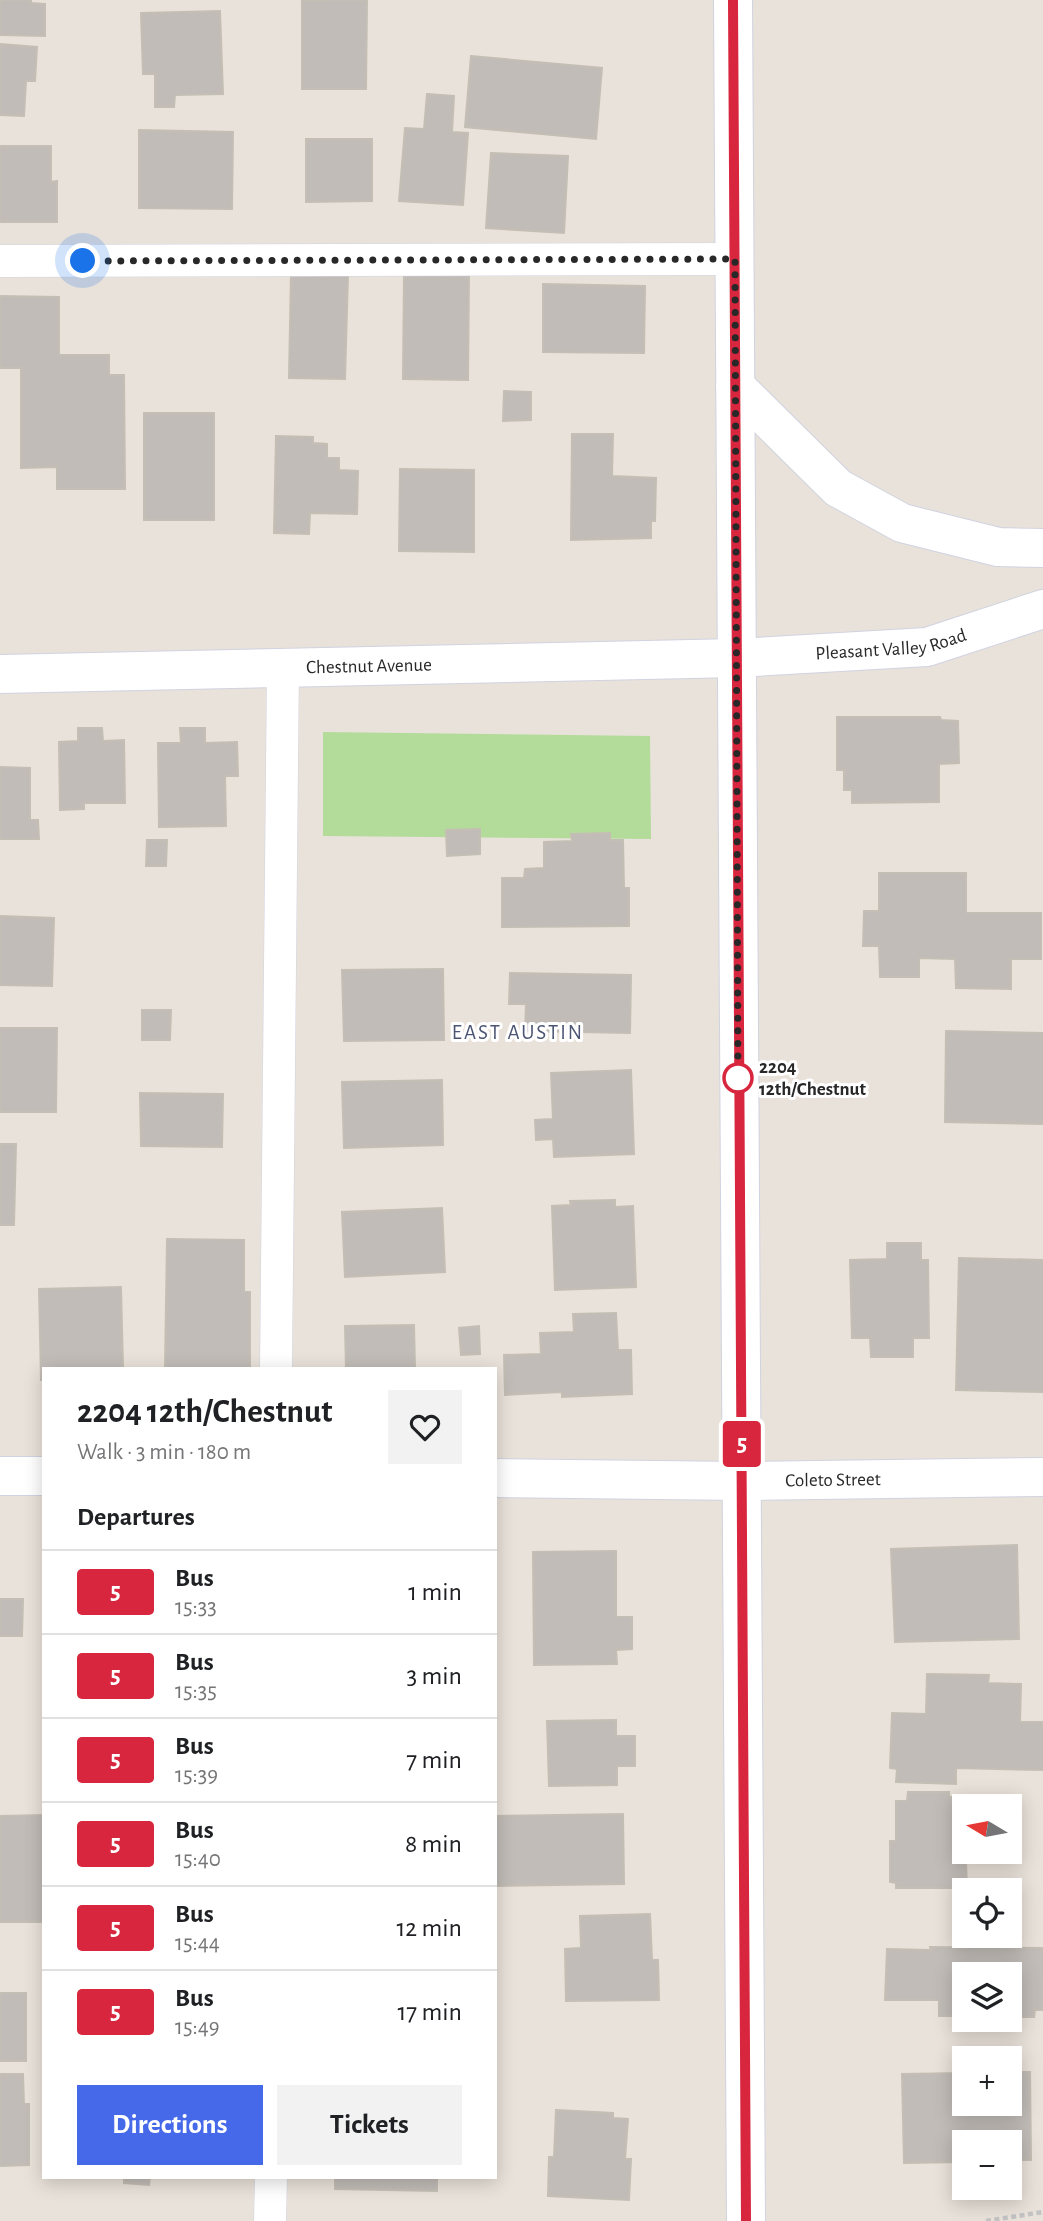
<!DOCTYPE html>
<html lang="en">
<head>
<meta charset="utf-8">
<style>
	:root { --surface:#fff; --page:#f2f2f2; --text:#202124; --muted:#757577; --line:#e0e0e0; --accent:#4669ea }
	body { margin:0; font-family:"Alegreya Sans",sans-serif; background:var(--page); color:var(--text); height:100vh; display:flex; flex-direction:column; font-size:26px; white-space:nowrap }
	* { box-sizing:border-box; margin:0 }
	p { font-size:23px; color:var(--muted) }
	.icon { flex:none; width:38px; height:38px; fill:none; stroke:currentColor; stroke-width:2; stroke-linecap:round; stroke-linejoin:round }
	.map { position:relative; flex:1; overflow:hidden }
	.sheet { position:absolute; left:42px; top:1367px; width:455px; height:812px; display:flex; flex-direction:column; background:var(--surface); border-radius:0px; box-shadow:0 4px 18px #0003 }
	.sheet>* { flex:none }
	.badge { padding:0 14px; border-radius:5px; font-size:24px; line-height:46px }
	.needle { width:46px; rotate:280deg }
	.tools { position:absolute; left:952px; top:1794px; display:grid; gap:14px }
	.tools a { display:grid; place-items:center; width:70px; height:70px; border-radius:0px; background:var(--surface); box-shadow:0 4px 18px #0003; font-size:35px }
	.you { position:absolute; width:35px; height:35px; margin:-18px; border:5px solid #fff; border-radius:50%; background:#1a73e8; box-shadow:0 0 0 10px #1a73e833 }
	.map>.badge { position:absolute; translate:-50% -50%; box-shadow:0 0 0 4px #fff }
	h2 { padding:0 35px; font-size:26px; line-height:63px }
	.round { display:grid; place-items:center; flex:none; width:74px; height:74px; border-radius:0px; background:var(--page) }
	.headline { display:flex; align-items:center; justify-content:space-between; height:119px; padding:0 35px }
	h1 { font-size:33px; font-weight:700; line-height:52px }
	.action { display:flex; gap:14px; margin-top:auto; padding:14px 35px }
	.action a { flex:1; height:80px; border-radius:0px; background:var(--accent); color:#fff; font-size:28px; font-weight:700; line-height:80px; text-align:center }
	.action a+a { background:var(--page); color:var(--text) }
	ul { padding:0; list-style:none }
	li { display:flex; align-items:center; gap:21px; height:84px; padding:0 35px; border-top:2px solid var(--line) }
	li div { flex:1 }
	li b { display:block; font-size:26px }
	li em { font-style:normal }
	li .badge { min-width:77px; font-weight:700; text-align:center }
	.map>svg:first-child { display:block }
</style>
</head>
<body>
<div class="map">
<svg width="1043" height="2221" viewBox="0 0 1043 2221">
	<rect width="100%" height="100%" fill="#e9e2da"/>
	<path fill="#b3dc9b" d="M323 732 650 736 651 839 323 836Z"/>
	<path fill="#c1bcb7" stroke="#c4beb4" stroke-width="2" d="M0 0H31V3L45 4V36L0 35Z
		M326 0H367L366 89H302V1Z
		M220 11 223 94 175 95 174 107H155V74H143L141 13Z
		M0 44 37 47 35 81H26L24 116 0 115Z
		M471 56 602 68 596 139 465 127Z
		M427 94 454 96 452 132 468 133 463 205 399 201 405 128 424 129Z
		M139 130 233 132 232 209 139 208Z
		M306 139H372V201L306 202Z
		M0 146H51V182L57 181V222H0Z
		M491 153 568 156 564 233 486 228Z
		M404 273H469L468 380 403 379Z
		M291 274 348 275 345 379 289 378Z
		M543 284 645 286 644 353 543 352Z
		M0 296 59 297V355H109V375H124L125 489H57V467L21 468V368H0Z
		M504 391 531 392V420L503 421Z
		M144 413H214V520H144Z
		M572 434H613L612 476 656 478 655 521H651V538L571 540Z
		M276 436 313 437V443L327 444V458H339V470L358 471 357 514 310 513 309 534 274 533Z
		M400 469 474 470V552L399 551Z
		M837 717H940L941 720 958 721 959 763 939 764V802L852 803V790H844V770H837Z
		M78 728H102L103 741 124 740 125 803H84V809L60 810 59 742 78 741Z
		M180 728H205V743L237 742 238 776H225L226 826 159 827 158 743H181Z
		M0 767 30 768V820H38L39 839H0Z
		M480 829V854L447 856 446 830Z
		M610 833V840H623L624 888H629V926L502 927V878H524L525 869 544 868V842L572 841 571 834Z
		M147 840H167L166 866H146Z
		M879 873H966V913H1041V959H1011V989L956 988 955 959 919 958V977H880L879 946H863L864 911H879Z
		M0 916 54 918 52 986 0 985Z
		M443 969 444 1040 344 1041 342 970Z
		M510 973 631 975 630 1033 525 1031 526 1004H509Z
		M142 1010H171L170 1040H142Z
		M0 1028H57L56 1112H0Z
		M946 1031 1043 1033V1124L945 1122Z
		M631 1070 634 1154 554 1157 553 1139 536 1140 535 1120 553 1119 551 1073Z
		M442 1080 443 1145 344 1148 342 1082Z
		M140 1093 223 1094 222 1147 141 1146Z
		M0 1144H16L14 1225H0Z
		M615 1200V1207L633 1206 636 1287 555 1290 552 1206 571 1205 570 1201Z
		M442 1208 445 1272 345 1277 342 1212Z
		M167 1239 244 1240V1292H250V1368H165Z
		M887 1243H921V1260H928L929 1338H913V1357H871L870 1338H852L850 1260 887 1259Z
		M959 1258 1043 1260V1392L956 1390Z
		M121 1287 123 1368H44V1380H41L39 1289Z
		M616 1313 618 1350H631L632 1394 562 1397V1392L505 1395 504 1355 541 1354 540 1333 574 1332 573 1314Z
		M414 1325 415 1368H346L345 1326Z
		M479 1326 480 1354 461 1355 459 1328Z
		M1017 1545 1019 1639 895 1642 891 1549Z
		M616 1551V1617H632V1649L616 1650 617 1664 534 1665 533 1552Z
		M0 1599H23L22 1636H0Z
		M927 1674 989 1675 988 1683 1021 1684 1020 1722H1043V1770L956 1768V1784L896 1782 897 1769 890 1768 892 1713 926 1714Z
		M616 1720V1736H635V1766H617V1785L549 1786 547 1721Z
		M908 1792H949V1797L1004 1796V1806H964L967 1888H896V1883L890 1882V1841H896V1801H907Z
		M623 1814 624 1884 495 1886V1816Z
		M44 1815V1922H0V1816Z
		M650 1914 652 1960H658L659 2000 566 2001 565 1949 581 1948 580 1916Z
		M930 1947 1043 1948V2010H1035L1034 2017H1010V1974H964V2016H939V2000H885L887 1949 931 1950Z
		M0 1993H26V2061H0Z
		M1010 2072H1030L1031 2160H1010V2142H964V2162L904 2163 902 2074 964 2073V2104H1010Z
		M0 2074H23L24 2104H29V2165L0 2166Z
		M556 2110 613 2113V2118L628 2119 625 2159H631L629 2200 548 2196 549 2157H554Z
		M124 2177H150L149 2185 124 2183Z
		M335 2177H437V2191L335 2189Z"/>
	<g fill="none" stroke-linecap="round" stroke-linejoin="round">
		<g stroke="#d0d3e0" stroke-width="33">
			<path id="service" d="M0 261 735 259
				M276 1368 283 666
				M270 2221 271 2177"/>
		</g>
		<g stroke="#d0d3e0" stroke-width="40">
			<g id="minor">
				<path d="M0 1476H44"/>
				<path id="s1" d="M495 1478 742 1481 1043 1477"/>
			</g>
		</g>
		<g stroke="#d0d3e0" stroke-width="40">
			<path id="tertiary" d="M733 0 746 2221"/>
		</g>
		<g stroke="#d0d3e0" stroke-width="40">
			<g id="secondary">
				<path d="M735 386 838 488 902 523 998 547 1043 548"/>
				<path id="s2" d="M0 674 737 658 927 647 1043 609"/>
			</g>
		</g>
		<path stroke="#c3c3c3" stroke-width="4.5" stroke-dasharray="5 3.5" stroke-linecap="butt" d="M986 2221 1043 2212"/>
		<use href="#service" stroke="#fff" stroke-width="32"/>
		<use href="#minor" stroke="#fff" stroke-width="38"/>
		<use href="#tertiary" stroke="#fff" stroke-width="38"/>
		<use href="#secondary" stroke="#fff" stroke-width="38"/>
	</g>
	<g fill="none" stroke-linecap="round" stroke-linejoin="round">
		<g stroke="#fff" stroke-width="16">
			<path id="line" d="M733 0 746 2221"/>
		</g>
		<use href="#line" stroke="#d7263d" stroke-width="10"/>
		<path stroke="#282828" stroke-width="7" stroke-dasharray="0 12.6" d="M83 261 735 259 738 1078"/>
	</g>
	<circle fill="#fff" stroke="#d7263d" stroke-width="3.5" cx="738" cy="1078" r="14"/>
	<g text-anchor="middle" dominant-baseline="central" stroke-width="6" stroke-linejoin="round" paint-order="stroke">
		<g font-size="19" fill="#282828" stroke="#fff">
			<text stroke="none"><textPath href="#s2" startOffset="892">Pleasant Valley Road</textPath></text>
			<text stroke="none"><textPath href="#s2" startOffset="369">Chestnut Avenue</textPath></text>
			<text stroke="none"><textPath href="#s1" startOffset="338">Coleto Street</textPath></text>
		</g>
		<g font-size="19" font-weight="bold" fill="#282828" stroke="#fff" text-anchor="start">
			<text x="759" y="1067">2204<tspan x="759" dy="22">12th/Chestnut</tspan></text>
		</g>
		<g font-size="21" letter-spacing="2" fill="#4c5574" stroke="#fff">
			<text x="518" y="1032">EAST AUSTIN</text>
		</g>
	</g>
</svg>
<div class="tools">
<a><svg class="needle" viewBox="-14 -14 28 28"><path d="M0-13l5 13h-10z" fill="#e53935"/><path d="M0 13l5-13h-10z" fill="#757577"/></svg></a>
<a><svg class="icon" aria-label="locate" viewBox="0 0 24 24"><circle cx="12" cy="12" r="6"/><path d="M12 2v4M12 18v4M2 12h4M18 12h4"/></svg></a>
<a><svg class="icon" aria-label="layers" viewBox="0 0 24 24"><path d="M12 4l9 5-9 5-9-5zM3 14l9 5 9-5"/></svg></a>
<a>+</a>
<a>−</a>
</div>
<div class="you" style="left:83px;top:261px"></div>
<b class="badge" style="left:742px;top:1444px;background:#d7263d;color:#fff">5</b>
<section class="sheet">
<div class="headline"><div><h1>2204 12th/Chestnut</h1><p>Walk · 3 min · 180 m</p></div><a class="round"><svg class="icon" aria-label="heart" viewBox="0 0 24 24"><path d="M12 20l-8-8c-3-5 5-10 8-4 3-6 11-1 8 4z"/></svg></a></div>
<h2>Departures</h2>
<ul>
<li><span class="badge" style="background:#d7263d;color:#fff">5</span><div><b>Bus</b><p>15:33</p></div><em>1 min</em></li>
<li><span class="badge" style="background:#d7263d;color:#fff">5</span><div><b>Bus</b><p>15:35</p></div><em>3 min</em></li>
<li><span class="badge" style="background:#d7263d;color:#fff">5</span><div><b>Bus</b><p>15:39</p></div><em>7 min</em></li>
<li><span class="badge" style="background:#d7263d;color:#fff">5</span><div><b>Bus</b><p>15:40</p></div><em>8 min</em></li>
<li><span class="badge" style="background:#d7263d;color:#fff">5</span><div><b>Bus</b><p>15:44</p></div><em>12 min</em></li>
<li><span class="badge" style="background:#d7263d;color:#fff">5</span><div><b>Bus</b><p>15:49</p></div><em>17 min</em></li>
</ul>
<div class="action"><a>Directions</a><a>Tickets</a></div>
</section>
</div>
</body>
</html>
